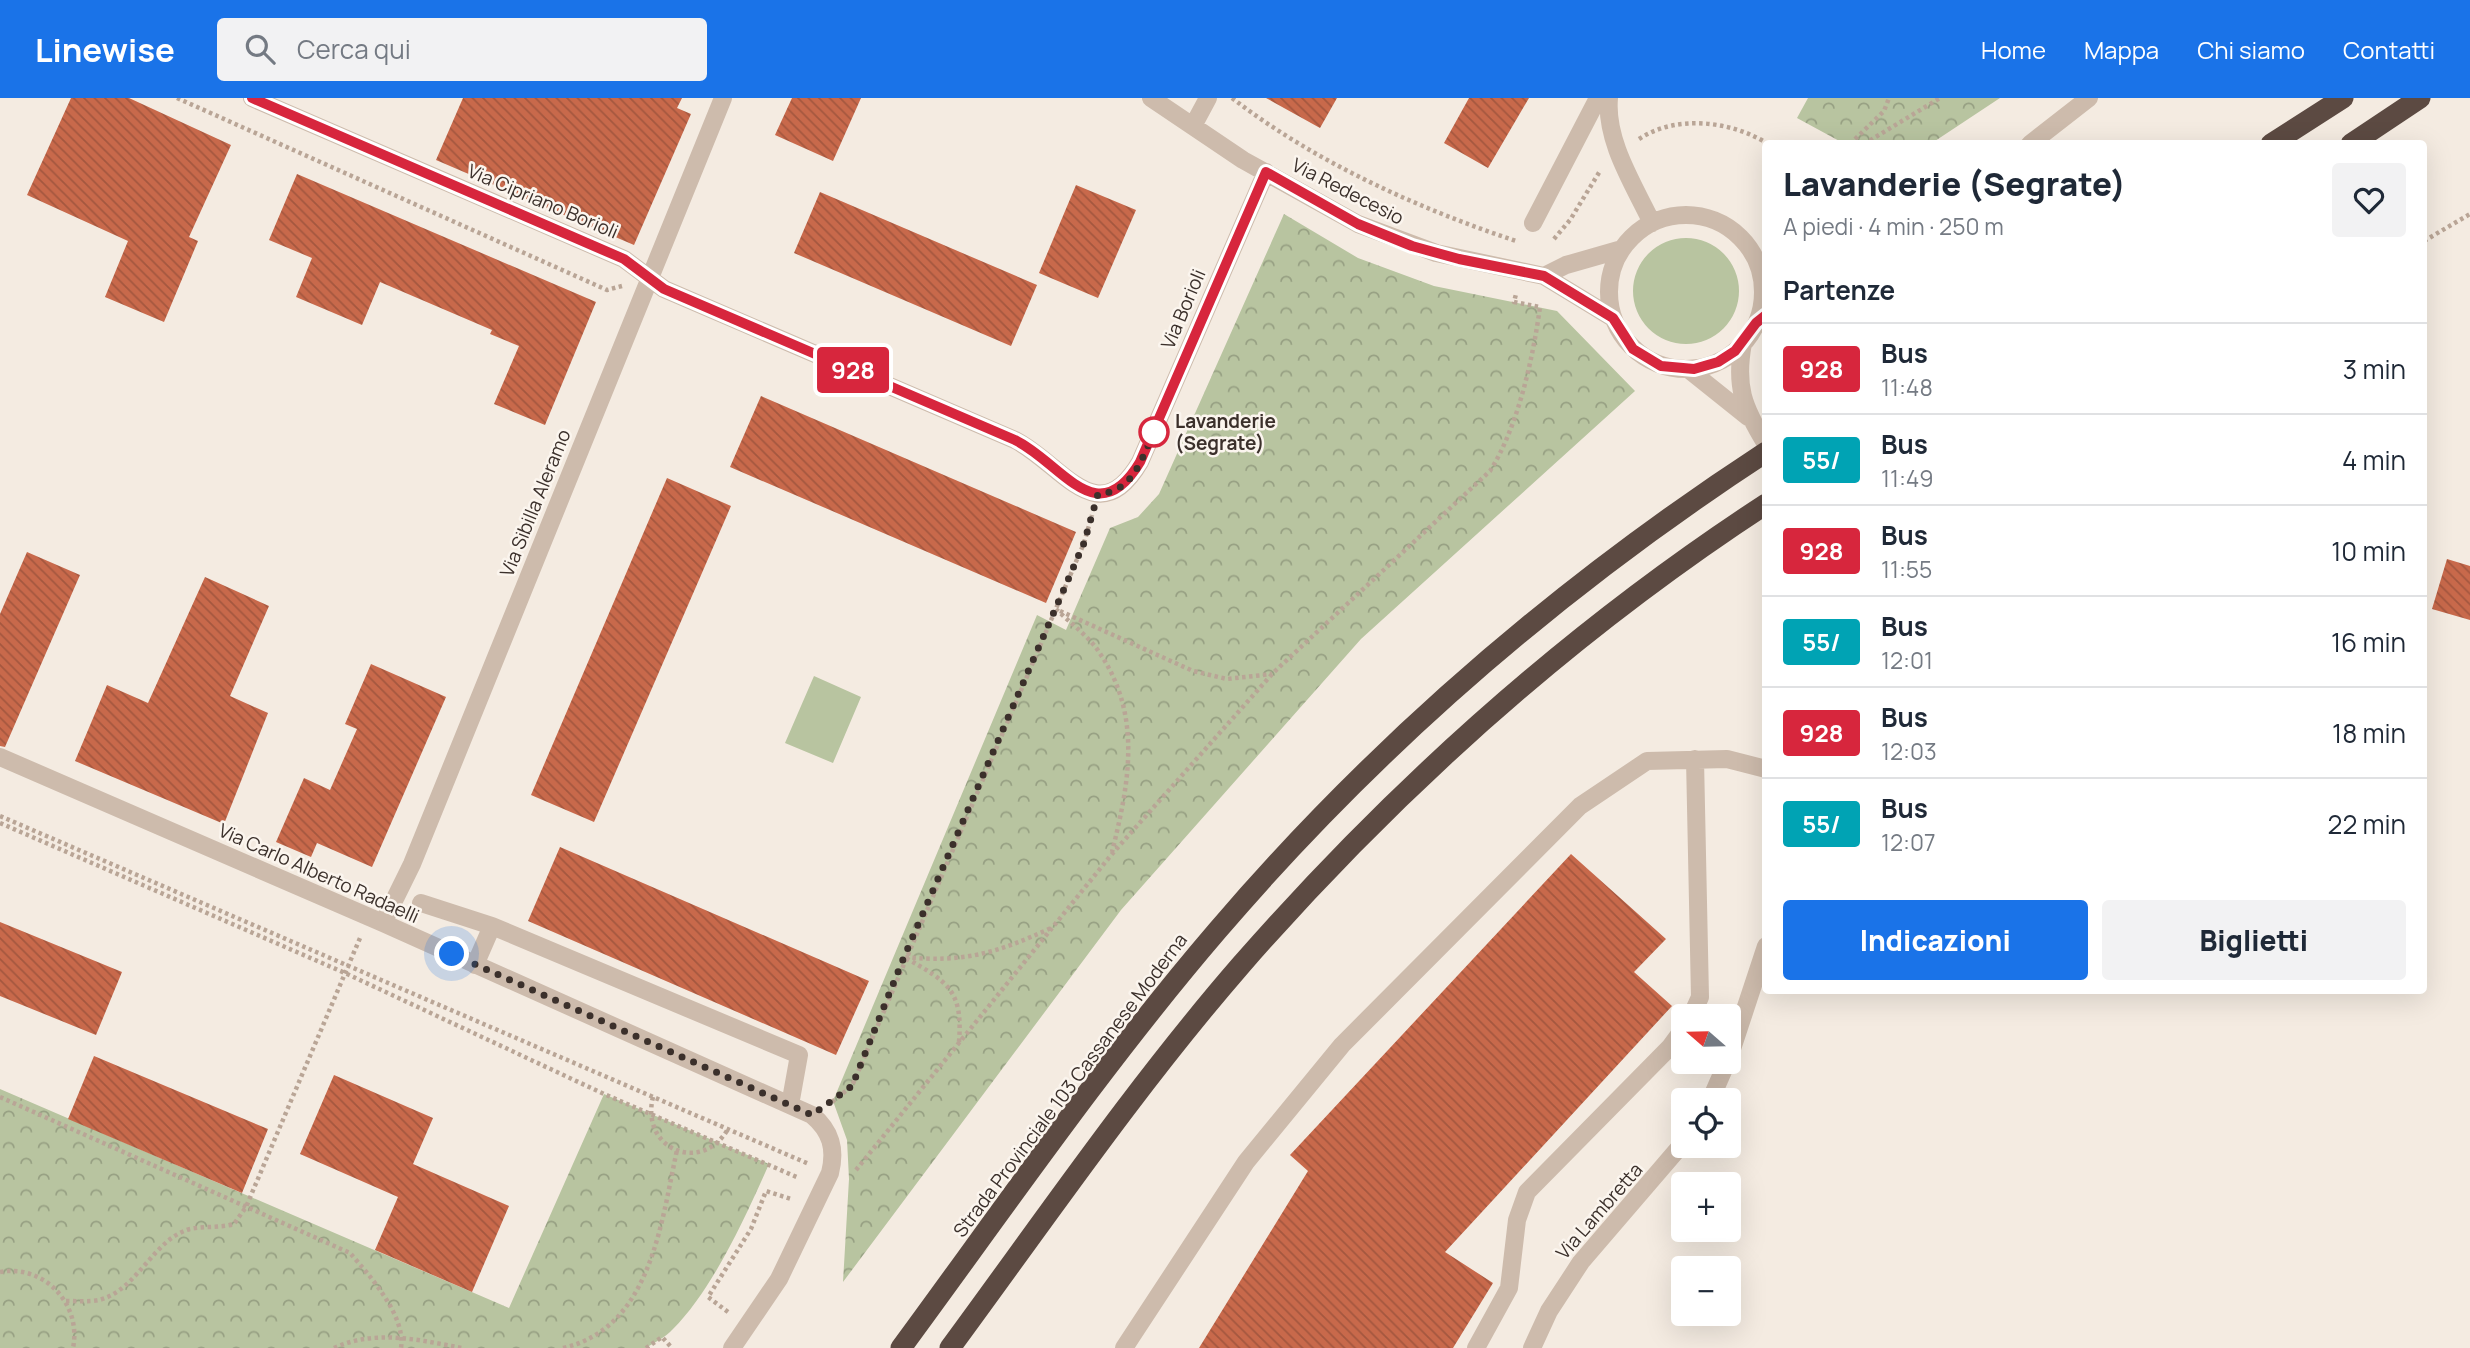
<!DOCTYPE html>
<html lang="it">
<head>
<meta charset="utf-8">
<style>
	:root { --surface:#fff; --page:#f2f2f3; --text:#1f2937; --muted:#747a83; --line:#e0e1e3; --accent:#1a73e8 }
	body { margin:0; font-family:Manrope,sans-serif; background:var(--page); color:var(--text); height:100vh; display:flex; flex-direction:column; font-size:26px; white-space:nowrap }
	* { box-sizing:border-box; margin:0 }
	p { font-size:23px; color:var(--muted) }
	.icon { flex:none; width:38px; height:38px; fill:none; stroke:currentColor; stroke-width:2; stroke-linecap:round; stroke-linejoin:round }
	.map { position:relative; flex:1; overflow:hidden }
	.side { position:absolute; left:1762px; top:42px; width:665px; height:854px; display:flex; flex-direction:column; background:var(--surface); border-radius:7px; box-shadow:0 7px 28px #0002 }
	.side>* { flex:none }
	.badge { padding:0 14px; border-radius:5px; font-size:24px; line-height:46px }
	.needle { width:46px; rotate:290deg }
	.controls { position:absolute; left:1671px; top:906px; display:grid; gap:14px }
	.controls a { display:grid; place-items:center; width:70px; height:70px; border-radius:7px; background:var(--surface); box-shadow:0 7px 28px #0002; font-size:35px }
	.you { position:absolute; width:35px; height:35px; margin:-18px; border:5px solid #fff; border-radius:50%; background:#1a73e8; box-shadow:0 0 0 10px #1a73e833 }
	.map>.badge { position:absolute; translate:-50% -50%; box-shadow:0 0 0 4px #fff }
	h2 { padding:0 21px; font-size:26px; line-height:63px }
	.round { display:grid; place-items:center; flex:none; width:74px; height:74px; border-radius:7px; background:var(--page) }
	.headline { display:flex; align-items:center; justify-content:space-between; height:119px; padding:0 21px }
	h1 { font-size:33px; font-weight:800; line-height:52px }
	.button { display:flex; gap:14px; margin-top:auto; padding:14px 21px }
	.button a { flex:1; height:80px; border-radius:7px; background:var(--accent); color:#fff; font-size:28px; font-weight:800; line-height:80px; text-align:center }
	.button a+a { background:var(--page); color:var(--text) }
	ul { padding:0; list-style:none }
	li { display:flex; align-items:center; gap:21px; height:91px; padding:0 21px; border-top:2px solid var(--line) }
	li div { flex:1 }
	li b { display:block; font-size:26px }
	li em { font-style:normal }
	li .badge { min-width:77px; font-weight:700; text-align:center }
	header { display:flex; align-items:center; gap:42px; box-sizing:border-box; height:98px; padding:0 35px; background:var(--accent); color:#fff }
	header strong { font-size:33px }
	nav { display:flex; gap:38px; margin-inline-start:auto; font-size:24px }
	.search { width:490px; height:63px; background:var(--page); display:flex; align-items:center; gap:18px; box-sizing:border-box; padding:0 24px; border-radius:7px; color:var(--muted); font-size:26px }
	.map>svg:first-child { display:block }
</style>
</head>
<body>
<header>
<strong>Linewise</strong>
<div class="search"><svg class="icon" aria-label="search" viewBox="0 0 24 24"><circle cx="10" cy="10" r="6"/><path d="M15 15l6 6"/></svg>Cerca qui</div>
<nav><a>Home</a><a>Mappa</a><a>Chi siamo</a><a>Contatti</a></nav>
</header>
<div class="map">
<svg width="2470" height="1250" viewBox="0 0 2470 1250">
	<defs>
		<pattern id="park-crowns" width="20" height="18" patternUnits="userSpaceOnUse" patternTransform="scale(1.75)"><rect width="20" height="18" fill="#b8c4a0"/><path d="M2 6a3 3 0 1 1 6 0M12 15a3 3 0 1 1 6 0" fill="none" stroke="#97a083"/></pattern>
		<pattern id="building-back-hatch" width="6" height="6" patternUnits="userSpaceOnUse" patternTransform="scale(1.75)"><rect width="6" height="6" fill="#c8694b"/><path d="M-1 5l2 2M0 0l6 6M5-1l2 2" fill="none" stroke="#a4573f"/></pattern>
	</defs>
	<rect width="100%" height="100%" fill="#f4ebe1"/>
	<path fill="#b8c4a0" d="M1633 193a53 53 0 1 1 106 0a53 53 0 1 1-106 0Z
		M814 578 861 599 833 665 785 645Z"/>
	<path fill="url(#park-crowns)" d="M1808 0H2000L1932 45H1843L1797 20Z
		M1284 116 1358 160 1434 188 1557 213 1635 293 1361 541 1121 812 843 1184 849 1081 847 1042 833 1003 1037 517 1066 532 1110 430 1138 419 1159 396Z
		M0 991 509 1210 604 996 769 1066C746 1118 713 1191 673 1231 666 1239 655 1244 646 1250H0Z"/>
	<path fill="url(#building-back-hatch)" d="M71 0H129L231 47 189 139 198 143 164 224 105 199 128 143 27 97Z
		M463 0H682L677 10 691 16 634 147 436 62Z
		M792 0H861L833 63 775 37Z
		M1266 0H1337L1320 30Z
		M1469 0H1529L1488 70 1444 45Z
		M297 76 596 204 545 327 494 306 519 248 490 236 492 232 380 184 362 227 296 199 312 160 269 142Z
		M1076 87 1136 112 1098 200 1039 175Z
		M820 94 1037 187 1011 248 794 155Z
		M761 298 1076 434 1046 505 730 369Z
		M667 380 731 408 594 724 531 697Z
		M27 454 80 477 5 649 0 648V516Z
		M2447 461 2470 468V522L2432 511Z
		M205 479 269 508 230 598 268 615 224 726 75 663 107 587 148 605Z
		M371 566 446 599 372 769 317 745 311 759 276 744 304 680 330 692 357 631 345 626Z
		M560 749 869 883 836 957 528 823Z
		M1571 756 1666 841 1634 874 1672 908 1445 1154 1493 1185 1453 1250H1199L1308 1073 1290 1057Z
		M0 824 122 874 96 937 0 898Z
		M94 958 268 1031 242 1095 68 1021Z
		M334 977 433 1020 413 1066 509 1108 472 1194 375 1152 398 1099 300 1056Z"/>
	<g fill="none" stroke-linecap="round" stroke-linejoin="round">
		<path stroke="#b9a596" stroke-width="4.5" stroke-dasharray="3.5 3.5" stroke-linecap="butt" d="M177 0 607 192 622 188
			M1232 0C1315 64 1417 110 1516 143
			M1639 41C1677 16 1732 23 1768 46
			M1850 46 1884 13 1889 0
			M1864 46 1940 0
			M1554 141 1570 122 1600 73
			M2424 143 2470 116
			M1056 511C1070 525 1091 540 1101 557 1142 619 1129 686 1112 754
			M1060 513 1193 573 1227 581 1272 576
			M0 718 809 1066
			M0 725 345 875 604 996 799 1080
			M959 944C963 892 948 884 904 859 964 865 997 855 1051 830
			M0 999 350 1155C370 1178 406 1218 401 1250
			M653 999C640 1051 701 1077 728 1031
			M832 1004 852 988 1084 445 1092 417
			M856 1072 1112 756 1273 575 1490 373C1518 329 1533 260 1540 209L1514 204 1516 196
			M0 1174C44 1166 82 1206 73 1250
			M66 1203C77 1203 89 1204 99 1202 138 1192 153 1141 190 1131 204 1128 220 1130 234 1126L246 1109 360 840
			M728 1214 708 1199 751 1131 766 1093 791 1101
			M334 1250C375 1231 420 1242 462 1250
			M563 1250C651 1230 661 1125 677 1052
			M646 1250 662 1239 672 1250"/>
		<path stroke="#cdbbac" stroke-width="18" d="M252 0 624 161 664 191 1015 342C1062 366 1098 436 1140 364L1266 74
			M1151 0 1243 62 1358 126 1436 155 1544 178 1613 220
			M1609 0C1605 43 1634 87 1652 125
			M1193 28 1208 0
			M2030 46 2089 0
			M1609 194a77 77 0 1 1 154 0a77 77 0 1 1-154 0Z
			M1533 125 1598 0
			M1544 178 1566 167 1622 151
			M1743 245C1735 288 1743 309 1766 346
			M1688 271 1748 319
			M0 659 383 825 812 1017C831 1033 836 1051 830 1075L779 1181 732 1250
			M421 805 492 828 799 957 790 1007
			M383 825 412 766 723 0
			M475 867 492 828
			M1691 919 1700 899 1695 661
			M1729 960 1766 848
			M1710 1003 1727 964
			M1124 1250 1246 1064 1342 947 1580 708 1647 663 1727 661 1766 671
			M1476 1250 1509 1190 1517 1122 1527 1094 1670 949 1684 930
			M1532 1250 1549 1213 1581 1164 1684 1044"/>
		<path stroke="#5c4a42" stroke-width="21" d="M2271 46 2343 0
			M2351 46 2420 0
			M901 1250C1004 1110 1103 966 1217 833 1375 648 1562 487 1766 354
			M950 1250C1045 1121 1136 988 1241 867 1395 691 1570 534 1766 406"/>
	</g>
	<g fill="none" stroke-linecap="round" stroke-linejoin="round">
		<g stroke="#fff" stroke-width="16">
			<path id="line" d="M252 0 624 161 664 191 1015 342C1062 365 1097 436 1140 364L1266 74 1358 126 1412 148 1459 161 1544 178 1613 220 1633 251 1661 268 1694 271 1718 264 1735 253 1756 225 1766 217"/>
		</g>
		<use href="#line" stroke="#d7263d" stroke-width="10"/>
		<path stroke="#3b302b" stroke-width="7" stroke-dasharray="0 12.6" d="M452 856 812 1017 852 988 904 859 1084 445 1098 396C1133 394 1141 362 1154 334"/>
	</g>
	<circle fill="#fff" stroke="#d7263d" stroke-width="3.5" cx="1154" cy="334" r="14"/>
	<g text-anchor="middle" dominant-baseline="central" stroke-width="5" stroke-linejoin="round" paint-order="stroke">
		<g font-size="19" fill="#3b302b" stroke="#fbf5ee">
			<text transform="translate(1348 93) rotate(27)">Via Redecesio</text>
			<text transform="translate(543 103) rotate(23)">Via Cipriano Borioli</text>
			<text transform="translate(1183 211) rotate(-67)">Via Borioli</text>
			<text transform="translate(535 405) rotate(-68)">Via Sibilla Aleramo</text>
			<text transform="translate(319 775) rotate(24)">Via Carlo Alberto Radaelli</text>
			<text transform="translate(1070 987) rotate(-53)">Strada Provinciale 103 Cassanese Moderna</text>
			<text transform="translate(1599 1113) rotate(-49)">Via Lambretta</text>
		</g>
		<g font-size="19" font-weight="bold" fill="#3b302b" stroke="#fbf5ee" text-anchor="start">
			<text x="1175" y="323">Lavanderie<tspan x="1175" dy="22">(Segrate)</tspan></text>
		</g>
	</g>
</svg>
<div class="controls">
<a><svg class="needle" viewBox="-14 -14 28 28"><path d="M0-13l5 13h-10z" fill="#e53935"/><path d="M0 13l5-13h-10z" fill="#747a83"/></svg></a>
<a><svg class="icon" aria-label="locate" viewBox="0 0 24 24"><circle cx="12" cy="12" r="6"/><path d="M12 2v4M12 18v4M2 12h4M18 12h4"/></svg></a>
<a>+</a>
<a>−</a>
</div>
<div class="you" style="left:452px;top:856px"></div>
<b class="badge" style="left:853px;top:272px;background:#d7263d;color:#fff">928</b>
<section class="side">
<div class="headline"><div><h1>Lavanderie (Segrate)</h1><p>A piedi · 4 min · 250 m</p></div><a class="round"><svg class="icon" aria-label="heart" viewBox="0 0 24 24"><path d="M12 20l-8-8c-3-5 5-10 8-4 3-6 11-1 8 4z"/></svg></a></div>
<h2>Partenze</h2>
<ul>
<li><span class="badge" style="background:#d7263d;color:#fff">928</span><div><b>Bus</b><p>11:48</p></div><em>3 min</em></li>
<li><span class="badge" style="background:#00a3b4;color:#fff">55/</span><div><b>Bus</b><p>11:49</p></div><em>4 min</em></li>
<li><span class="badge" style="background:#d7263d;color:#fff">928</span><div><b>Bus</b><p>11:55</p></div><em>10 min</em></li>
<li><span class="badge" style="background:#00a3b4;color:#fff">55/</span><div><b>Bus</b><p>12:01</p></div><em>16 min</em></li>
<li><span class="badge" style="background:#d7263d;color:#fff">928</span><div><b>Bus</b><p>12:03</p></div><em>18 min</em></li>
<li><span class="badge" style="background:#00a3b4;color:#fff">55/</span><div><b>Bus</b><p>12:07</p></div><em>22 min</em></li>
</ul>
<div class="button"><a>Indicazioni</a><a>Biglietti</a></div>
</section>
</div>
</body>
</html>
